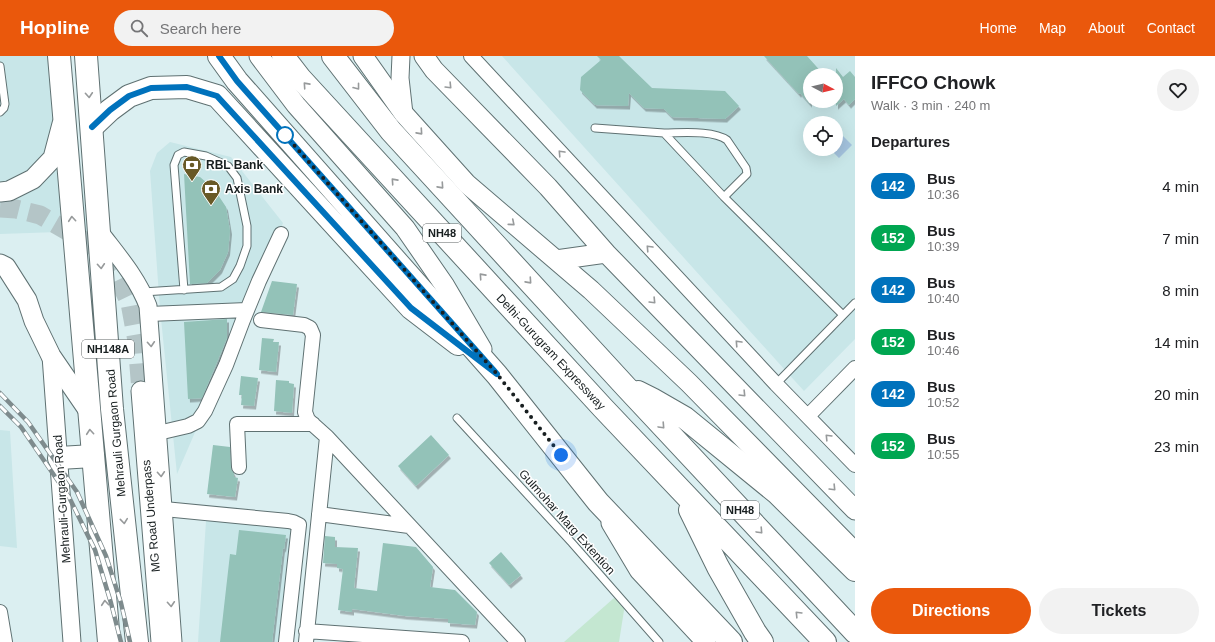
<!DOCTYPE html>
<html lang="en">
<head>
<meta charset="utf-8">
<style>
	:root { --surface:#fff; --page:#f2f2f2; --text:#202124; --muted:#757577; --accent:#ea580c }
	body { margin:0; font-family:Arial,sans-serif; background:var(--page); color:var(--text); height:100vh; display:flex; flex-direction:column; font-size:15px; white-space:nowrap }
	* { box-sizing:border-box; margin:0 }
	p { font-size:13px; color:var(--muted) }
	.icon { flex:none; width:22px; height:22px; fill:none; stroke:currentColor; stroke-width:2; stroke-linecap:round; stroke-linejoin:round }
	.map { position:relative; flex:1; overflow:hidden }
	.side { display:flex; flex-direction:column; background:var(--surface); width:360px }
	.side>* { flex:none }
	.badge { padding:0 8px; border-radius:13px; font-size:14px; line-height:26px }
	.needle { width:26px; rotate:97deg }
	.tools { position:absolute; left:803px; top:12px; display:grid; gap:8px }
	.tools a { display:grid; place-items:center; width:40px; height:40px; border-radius:50%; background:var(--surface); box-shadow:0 4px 16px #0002; font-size:20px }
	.you { position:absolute; width:20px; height:20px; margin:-10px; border:3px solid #fff; border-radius:50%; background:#1a73e8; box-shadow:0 0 0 6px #1a73e833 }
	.map>.badge { position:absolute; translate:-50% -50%; box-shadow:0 0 0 2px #fff }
	h2 { padding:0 16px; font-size:15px; line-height:36px }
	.round { display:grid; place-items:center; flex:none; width:42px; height:42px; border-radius:21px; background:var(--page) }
	.headline { display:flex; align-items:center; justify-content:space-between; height:68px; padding:0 16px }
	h1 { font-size:19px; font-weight:700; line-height:30px }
	.action { display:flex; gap:8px; margin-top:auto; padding:8px 16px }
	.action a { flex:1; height:46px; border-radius:24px; background:var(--accent); color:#fff; font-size:16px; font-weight:700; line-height:46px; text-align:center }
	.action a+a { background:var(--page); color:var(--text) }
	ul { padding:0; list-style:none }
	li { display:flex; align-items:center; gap:12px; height:52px; padding:0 16px }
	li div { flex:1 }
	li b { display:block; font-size:15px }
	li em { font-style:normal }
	li .badge { min-width:44px; font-weight:700; text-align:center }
	header { display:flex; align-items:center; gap:24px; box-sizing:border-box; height:56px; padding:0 20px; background:var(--accent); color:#fff }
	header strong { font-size:19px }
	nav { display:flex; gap:22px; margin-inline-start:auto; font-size:14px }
	.search { width:280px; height:36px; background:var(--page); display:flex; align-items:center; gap:10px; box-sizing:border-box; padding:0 14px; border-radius:22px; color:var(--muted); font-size:15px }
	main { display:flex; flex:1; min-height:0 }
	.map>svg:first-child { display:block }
</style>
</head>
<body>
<header>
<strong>Hopline</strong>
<div class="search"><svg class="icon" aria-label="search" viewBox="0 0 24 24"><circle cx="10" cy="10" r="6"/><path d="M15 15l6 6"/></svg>Search here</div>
<nav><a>Home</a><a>Map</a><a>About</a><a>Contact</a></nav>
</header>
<main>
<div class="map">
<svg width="855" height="586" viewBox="0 0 855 586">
	<defs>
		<filter id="shadow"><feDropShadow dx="2" dy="3.5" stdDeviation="0" flood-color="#0004"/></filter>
	</defs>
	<rect width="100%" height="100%" fill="#dbeff1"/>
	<path fill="#c8e6e8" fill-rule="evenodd" d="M0 0H70L87 175 0 178Z
		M502 0H855V283L804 335ZM810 19H836V45H810ZM810 67H836V93H810Z
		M170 86 231 101 283 167 250 249 177 418 160 253 150 115 157 97Z
		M0 374 10 375 17 492 0 490Z
		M207 450 304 463 289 586H198Z"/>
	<path fill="#c4e7d1" d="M614 542 625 548 619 586H564Z"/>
	<path fill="#a4c3de" d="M836 73 852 89 839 102 830 93H836Z"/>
	<path fill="#93c2b8" filter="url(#shadow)" d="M597 0H619L652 32 725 35 739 50 725 63 672 61 664 53 644 52 629 37 628 50 595 49 580 34 581 21 601 4Z
		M764 0H807L824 19H810V48L800 37 799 38Z
		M836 12 843 21 850 15 855 21V43L849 49 844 43 836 50Z
		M184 118 200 121 214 133 226 151 230 175 228 196 220 214 207 227 190 228Z
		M272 225 297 228 293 259 261 256Z
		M227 263V282L202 342 188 343 184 266Z
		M262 282 274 283 273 286H279L276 316 259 314Z
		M241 320 258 322 254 350 241 349 242 339H239Z
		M276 324 289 325V327L294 328 292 357 274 355Z
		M431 379 449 399 416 430 398 410Z
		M213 389 230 391 231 412 234 418V421L238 422 235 441 207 438Z
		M239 474 286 479 284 493 283 492 272 586H220L230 498 236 499Z
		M325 480 335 481V491L358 492 354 532 377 535 383 487 416 491 433 511 430 531 455 534 477 556 475 569 448 567V563L405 560 352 553V556L338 554 343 513 337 512V508L323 507Z
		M501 496 521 519 509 529 489 507Z"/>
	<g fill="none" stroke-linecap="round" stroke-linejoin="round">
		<path stroke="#b4c5c7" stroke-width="19" stroke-dasharray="19 10" stroke-linecap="butt" d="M0 152 16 153 40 159 95 191 115 216 130 247 137 285 141 335"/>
		<g stroke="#5f7172" stroke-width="9">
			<path id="service" d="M0 10 5 48 4 52 0 56
				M595 72 664 77 724 141 843 259
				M664 77C682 77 713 74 727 84L746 112 747 118 724 141
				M143 236 221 231 233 223 240 210 247 190V170L237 122 228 110 206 100 184 96 178 99 174 109 184 234
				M776 328 855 247
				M457 362 572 487 659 586"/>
		</g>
		<g stroke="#5f7172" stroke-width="16">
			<path id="minor" d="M471 0 776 328 855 409
				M149 258 247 254
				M261 264 304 269 310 272 313 279 305 356 308 364 327 381 306 586
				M808 360 855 312
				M158 377 188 370 198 365 205 355 226 309 243 264 259 225 281 178
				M327 381 518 586
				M239 411 237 368H313
				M164 453 288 465 293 466 299 469 286 586
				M319 458 409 470
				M0 556 5 586
				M306 575 462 586"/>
		</g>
		<g stroke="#5f7172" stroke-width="19">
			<path id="tertiary" d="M401 0 400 22 404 58
				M99 175C117 199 137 221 148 250L173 586
				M51 300 72 586"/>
		</g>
		<g stroke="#5f7172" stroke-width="21">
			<path id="secondary" d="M259 0 296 49 405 172 445 230 482 293
				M363 0 404 58 467 128 591 234 689 327 855 496
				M424 0 434 14 548 131 606 197 855 454
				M0 136 9 135 33 123 53 102 62 68
				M556 204 606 197
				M0 208 6 211 27 244 34 265 51 300 88 354
				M141 335 161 586
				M611 467 639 514 706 586"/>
		</g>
		<g stroke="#5f7172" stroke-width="24">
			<path id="primary" d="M219 0 237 25 497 319 598 446 731 586
				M92 71 110 54 129 40 151 32 187 31 217 40 411 252 458 288
				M59 402 93 400"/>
		</g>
		<g stroke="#5f7172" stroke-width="24">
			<path id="trunk" d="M59 0 109 586
				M86 0 112 353 137 586"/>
		</g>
		<g stroke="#5f7172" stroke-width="24">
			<path id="motorway" d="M283 0 300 22 603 352 825 586
				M333 0 391 75 626 331 855 576
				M638 336 652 343 685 362 777 437 855 514
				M690 454 718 511 755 576 762 586"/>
		</g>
		<use href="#service" stroke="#fff" stroke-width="7"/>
		<use href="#minor" stroke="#fff" stroke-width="14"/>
		<use href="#tertiary" stroke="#fff" stroke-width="17"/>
		<use href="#secondary" stroke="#fff" stroke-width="19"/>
		<use href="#primary" stroke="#fff" stroke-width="22"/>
		<use href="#trunk" stroke="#fff" stroke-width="22"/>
		<use href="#motorway" stroke="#fff" stroke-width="22"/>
		<g stroke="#7e8b8d" stroke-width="4.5">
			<path id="rail" d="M0 337 28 366 77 436 106 500 121 547 130 586
				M0 350 21 371 69 441 95 494 111 547 121 586"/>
		</g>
		<use href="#rail" stroke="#fff" stroke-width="3" stroke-dasharray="9" stroke-linecap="butt"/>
	</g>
	<defs><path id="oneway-chevron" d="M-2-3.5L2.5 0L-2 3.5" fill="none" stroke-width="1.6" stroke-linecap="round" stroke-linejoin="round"/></defs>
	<g stroke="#979a9b">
		<use href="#oneway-chevron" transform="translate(306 29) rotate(-132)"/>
		<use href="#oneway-chevron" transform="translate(449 30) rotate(46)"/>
		<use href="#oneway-chevron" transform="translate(357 31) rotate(52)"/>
		<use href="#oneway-chevron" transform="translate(89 39) rotate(86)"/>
		<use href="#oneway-chevron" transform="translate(420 76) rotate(48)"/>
		<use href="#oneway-chevron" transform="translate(561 97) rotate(-133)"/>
		<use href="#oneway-chevron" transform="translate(394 125) rotate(-132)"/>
		<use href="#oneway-chevron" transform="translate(441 130) rotate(48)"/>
		<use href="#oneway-chevron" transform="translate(72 163) rotate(-95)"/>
		<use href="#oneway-chevron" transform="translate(512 167) rotate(40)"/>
		<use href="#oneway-chevron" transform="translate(649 192) rotate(-133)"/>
		<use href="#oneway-chevron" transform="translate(101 210) rotate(86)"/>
		<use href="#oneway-chevron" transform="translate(482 220) rotate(-132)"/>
		<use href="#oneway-chevron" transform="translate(529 225) rotate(48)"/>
		<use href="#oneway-chevron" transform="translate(653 245) rotate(46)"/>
		<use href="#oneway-chevron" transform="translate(738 287) rotate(-133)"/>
		<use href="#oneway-chevron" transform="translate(151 288) rotate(86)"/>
		<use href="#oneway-chevron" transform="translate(743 338) rotate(46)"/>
		<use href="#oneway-chevron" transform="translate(662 370) rotate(47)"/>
		<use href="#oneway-chevron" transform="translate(90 376) rotate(-95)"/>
		<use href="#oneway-chevron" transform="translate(828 381) rotate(-134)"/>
		<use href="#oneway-chevron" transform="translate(161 418) rotate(86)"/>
		<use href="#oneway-chevron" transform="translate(833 432) rotate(46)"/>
		<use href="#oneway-chevron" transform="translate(124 465) rotate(84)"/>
		<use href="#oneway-chevron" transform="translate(760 475) rotate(47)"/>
		<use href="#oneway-chevron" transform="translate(105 547) rotate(-95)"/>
		<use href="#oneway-chevron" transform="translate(171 548) rotate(86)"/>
		<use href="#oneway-chevron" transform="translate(798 558) rotate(-134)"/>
	</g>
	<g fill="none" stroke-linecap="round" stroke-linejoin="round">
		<g stroke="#fff" stroke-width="9">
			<path id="line" d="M92 71 110 54 129 40 151 32 187 31 217 40 411 252 497 318 237 25 219 0"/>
		</g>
		<use href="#line" stroke="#0072bc" stroke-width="6"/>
		<path stroke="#181f20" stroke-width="4" stroke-dasharray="0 7.2" d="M285 79 497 318 561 399"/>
	</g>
	<defs>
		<g id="bank-pin" transform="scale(1)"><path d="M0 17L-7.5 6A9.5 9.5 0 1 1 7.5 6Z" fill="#685926" stroke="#fff"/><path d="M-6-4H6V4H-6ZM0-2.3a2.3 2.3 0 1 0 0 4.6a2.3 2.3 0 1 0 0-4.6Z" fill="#fff"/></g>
	</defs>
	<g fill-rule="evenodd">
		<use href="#bank-pin" x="192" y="109"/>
		<use href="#bank-pin" x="211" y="133"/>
	</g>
	<circle fill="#fff" stroke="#0072bc" stroke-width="2" cx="285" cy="79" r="8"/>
	<g text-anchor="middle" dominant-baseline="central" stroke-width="3" stroke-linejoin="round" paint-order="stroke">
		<g fill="#fff" stroke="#5d6263" stroke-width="1">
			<rect x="423" y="168" width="38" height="18" rx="3"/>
			<rect x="82" y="284" width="52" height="18" rx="3"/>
			<rect x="721" y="445" width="38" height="18" rx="3"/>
		</g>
		<g font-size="11" font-weight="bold" fill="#181f20">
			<text x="442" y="177">NH48</text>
			<text x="108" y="293">NH148A</text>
			<text x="740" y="454">NH48</text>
		</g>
		<g font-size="12" font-weight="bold" fill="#181f20" stroke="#fff" text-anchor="start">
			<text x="206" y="109">RBL Bank</text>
			<text x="225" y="133">Axis Bank</text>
		</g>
		<g font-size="12" fill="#181f20" stroke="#fff">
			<text transform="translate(551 296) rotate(47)">Delhi-Gurugram Expressway</text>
			<text transform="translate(116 377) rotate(-95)">Mehrauli Gurgaon Road</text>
			<text transform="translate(62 443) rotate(-94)">Mehrauli-Gurgaon Road</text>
			<text transform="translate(151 460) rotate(-95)">MG Road Underpass</text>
			<text transform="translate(567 466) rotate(48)">Gulmohar Marg Extention</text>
		</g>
	</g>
</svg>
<div class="tools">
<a><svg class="needle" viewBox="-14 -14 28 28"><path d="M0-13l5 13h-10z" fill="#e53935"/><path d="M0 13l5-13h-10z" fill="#757577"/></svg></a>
<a><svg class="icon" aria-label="locate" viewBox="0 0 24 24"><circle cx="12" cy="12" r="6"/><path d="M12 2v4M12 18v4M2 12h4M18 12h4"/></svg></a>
</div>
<div class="you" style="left:561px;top:399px"></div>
</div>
<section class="side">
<div class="headline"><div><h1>IFFCO Chowk</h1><p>Walk · 3 min · 240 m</p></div><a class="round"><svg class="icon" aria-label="heart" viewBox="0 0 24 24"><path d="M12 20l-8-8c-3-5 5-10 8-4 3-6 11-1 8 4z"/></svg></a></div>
<h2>Departures</h2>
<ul>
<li><span class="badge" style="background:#0072bc;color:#fff">142</span><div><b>Bus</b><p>10:36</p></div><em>4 min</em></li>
<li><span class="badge" style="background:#00a651;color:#fff">152</span><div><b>Bus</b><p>10:39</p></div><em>7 min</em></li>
<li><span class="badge" style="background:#0072bc;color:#fff">142</span><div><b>Bus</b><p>10:40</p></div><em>8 min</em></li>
<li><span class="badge" style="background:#00a651;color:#fff">152</span><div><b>Bus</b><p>10:46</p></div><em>14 min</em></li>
<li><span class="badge" style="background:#0072bc;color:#fff">142</span><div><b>Bus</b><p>10:52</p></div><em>20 min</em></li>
<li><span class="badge" style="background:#00a651;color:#fff">152</span><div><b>Bus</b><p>10:55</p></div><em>23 min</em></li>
</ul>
<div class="action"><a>Directions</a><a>Tickets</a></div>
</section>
</main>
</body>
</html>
